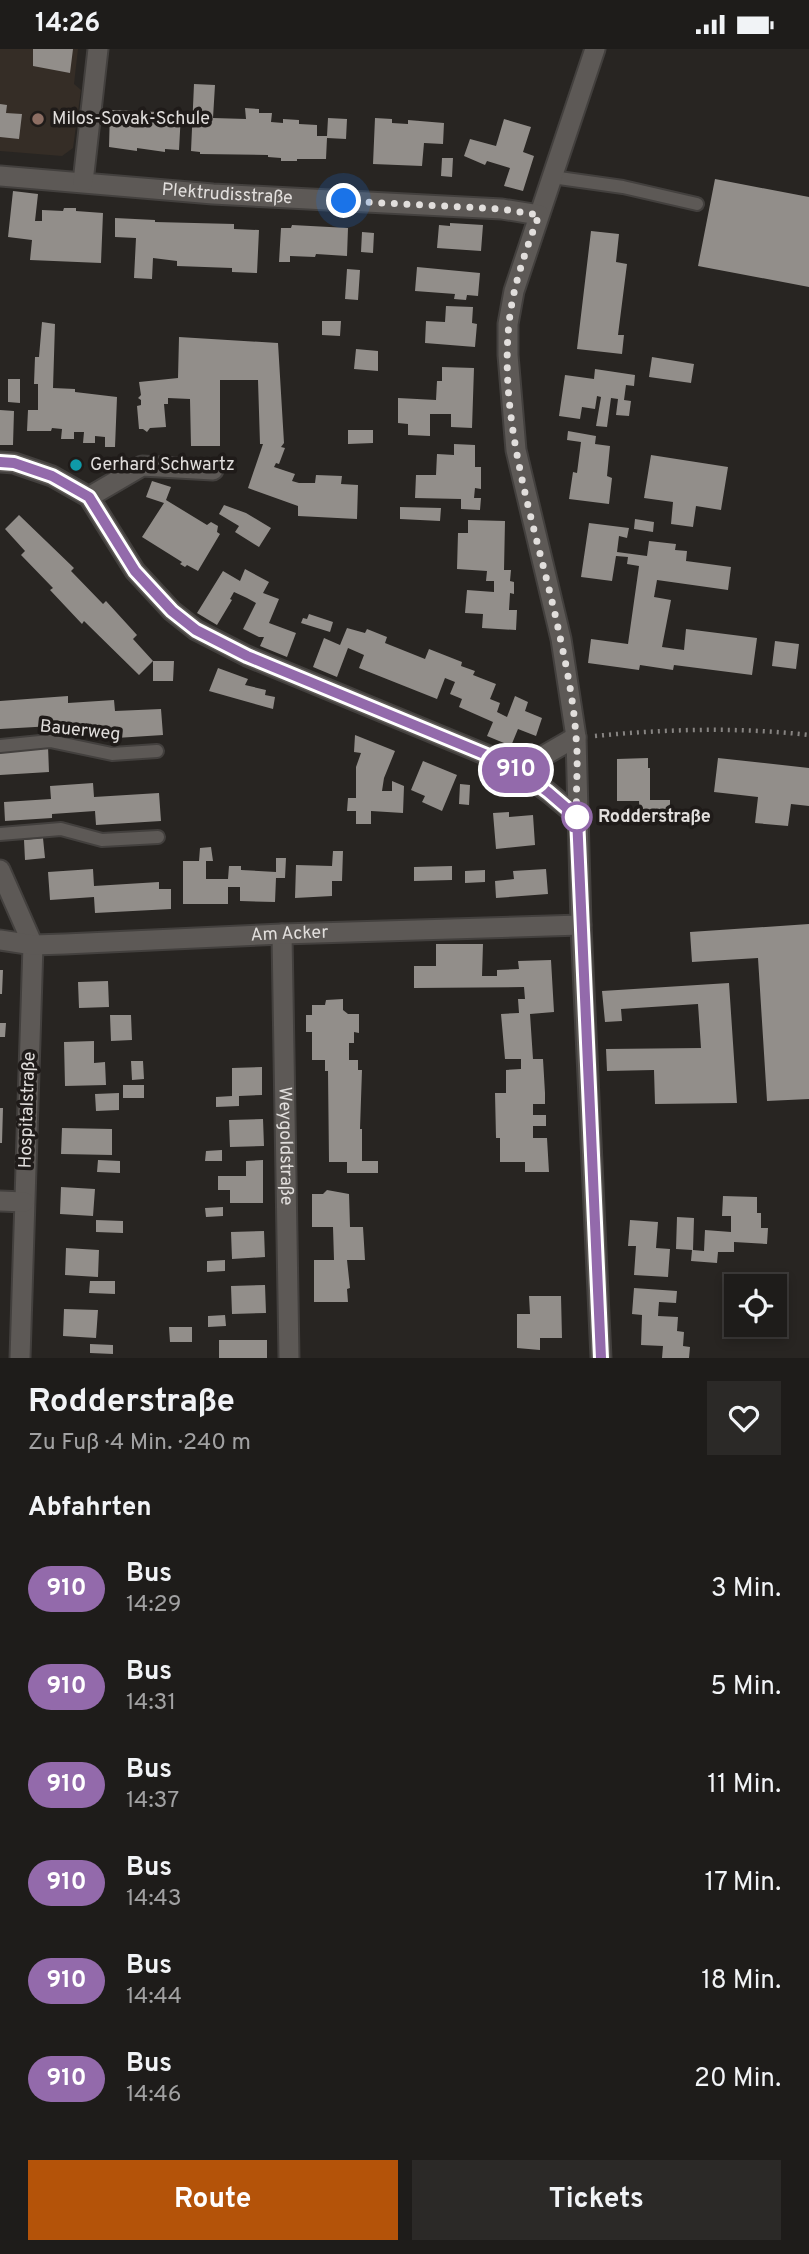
<!DOCTYPE html>
<html lang="de">
<head>
<meta charset="utf-8">
<style>
	:root { --surface:#1e1c1a; --page:#2b2927; --text:#f1f3f6; --muted:#a1a1a2; --line:#3c3a39; --accent:#b45309 }
	body { margin:0; font-family:Overpass,sans-serif; background:var(--page); color:var(--text); height:100vh; display:flex; flex-direction:column; font-size:26px; white-space:nowrap }
	* { box-sizing:border-box; margin:0 }
	p { font-size:23px; color:var(--muted) }
	.icon { flex:none; width:38px; height:38px; fill:none; stroke:currentColor; stroke-width:2; stroke-linecap:round; stroke-linejoin:round }
	.map { position:relative; height:1309px; overflow:hidden }
	.sheet { display:flex; flex-direction:column; background:var(--surface); flex:1 }
	.sheet>* { flex:none }
	.badge { padding:0 14px; border-radius:23px; font-size:24px; line-height:46px }
	.fabs { position:absolute; left:724px; top:1225px; display:grid; gap:14px }
	.fabs a { display:grid; place-items:center; width:63px; height:63px; border-radius:0px; background:var(--surface); box-shadow:0 4px 10px #0003,0 0 0 2px var(--line); font-size:35px }
	.you { position:absolute; width:35px; height:35px; margin:-18px; border:5px solid #fff; border-radius:50%; background:#1a73e8; box-shadow:0 0 0 10px #1a73e833 }
	.map>.badge { position:absolute; translate:-50% -50%; box-shadow:0 0 0 4px #fff }
	h2 { padding:0 28px; font-size:26px; line-height:63px }
	.round { display:grid; place-items:center; flex:none; width:74px; height:74px; border-radius:0px; background:var(--page) }
	.summary { display:flex; align-items:center; justify-content:space-between; height:119px; padding:0 28px }
	h1 { font-size:33px; font-weight:700; line-height:52px }
	.action { display:flex; gap:14px; margin-top:auto; padding:14px 28px }
	.action a { flex:1; height:80px; border-radius:0px; background:var(--accent); color:#fff; font-size:28px; font-weight:700; line-height:80px; text-align:center }
	.action a+a { background:var(--page); color:var(--text) }
	ul { padding:0; list-style:none }
	li { display:flex; align-items:center; gap:21px; height:98px; padding:0 28px }
	li div { flex:1 }
	li b { display:block; font-size:26px }
	li em { font-style:normal }
	li .badge { min-width:77px; font-weight:700; text-align:center }
	.status { display:flex; justify-content:space-between; align-items:center; height:49px; padding:0 35px; background:var(--surface); direction:ltr }
	.status svg { height:19px; fill:currentColor }
	.map>svg:first-child { display:block }
</style>
</head>
<body>
<div class="status"><b>14:26</b><svg viewBox="0 0 49 12"><path d="M0 12V9h3v3zM5 12V6h3v6zM10 12V3h3v9zM15 12V0h3v12zM26 1h20v11H26zM47 4h2v5h-2z"/></svg></div>
<div class="map">
<svg width="809" height="1309" viewBox="0 0 809 1309">
	<rect width="100%" height="100%" fill="#282522"/>
	<path fill="#352d26" d="M0 0H78L74 35 81 41 73 99 62 107 0 102Z"/>
	<path fill="#928e8a" d="M33 0H73L70 24 33 17Z
		M194 35 215 36 213 69 246 70 245 59 259 60V64H272L271 73 283 74V70L299 71V75L317 76V87H327L328 69 347 70 346 90 327 89 326 110H297V112H281V109L268 108V106L200 105V103L191 102Z
		M0 55 7 56 6 64 22 65 19 90 0 88Z
		M110 61 181 64 179 101 165 100V103L137 99V102L109 98Z
		M375 69 392 70V74L408 75V71L444 74 443 95 424 94 422 117 373 115Z
		M504 70 531 78 523 103 534 107 523 142 504 137 510 119 487 112 485 116 464 107 470 90 496 97Z
		M442 109H453L452 128 441 127Z
		M715 130 809 148V238L698 217Z
		M13 142 38 145 35 172H42V161L63 162 64 159H76V162L103 164 101 214 30 211 32 191 8 188Z
		M115 169 155 171V173L234 175V180L259 181 257 224 232 223V219L177 217V212L153 209 152 230 134 229 136 189 115 188Z
		M450 174 483 176 481 202 437 199 439 176 450 177Z
		M292 176 348 179 347 207 316 205 315 208 290 207V213H279L281 179H291Z
		M591 182 619 185 616 213 627 215 618 286H624L622 305 577 300Z
		M362 183 374 184 373 204 361 203Z
		M417 218 480 224 478 247 467 246 466 251 454 250 455 245 415 242Z
		M347 220 360 221 358 251 345 250Z
		M446 257 473 258 472 274 477 275 475 298 425 294 426 272 445 273Z
		M322 272H341L340 287 322 286Z
		M42 273 55 275 53 339 75 340V343L117 348 115 398H105V388L95 387V394H83L84 383H74V390H61L62 380 52 379 51 382H27L28 361H38V335H34L35 308H39Z
		M179 288 278 294 284 394 281 398 285 399 279 415 276 414 274 418 295 425 292 432 299 434H315L316 426 342 427 341 435 358 436 357 470 298 467V457L248 439 263 395H260L258 331H220V397H191L190 350 168 349V355H164L166 378 150 379 147 383 143 380H139L137 357 141 356V351L138 349 141 346 139 333 178 329Z
		M356 300 378 302V322L354 320Z
		M652 308 694 315 691 334 649 328Z
		M442 318 474 319 472 379 451 378V365H430V387L408 386V375L398 374V349L436 351 437 332H442Z
		M595 320 635 326 634 337 626 336 624 351 631 352 629 367 616 366 618 350 611 349 607 378 596 377 601 348 597 347 595 360 582 358 580 370 559 367 565 326 594 330Z
		M8 330H20V354L8 353Z
		M0 361 14 362 13 396H0Z
		M348 381H373V394L348 395Z
		M568 382 596 387 595 395 610 397 607 427 612 429 609 455 569 450 573 423 577 424 581 393 567 391Z
		M454 395 475 396V418H481V440L475 439 474 449H481L480 461 461 460V450L415 449 416 426H436L437 405 454 406Z
		M651 406 728 418 721 461 696 457 693 478 671 475 673 453 644 449Z
		M152 432 171 438 166 451 207 476 211 473 218 477 217 483 220 485 198 522 187 516 185 518 180 515 182 513 142 488 164 454 146 448Z
		M224 456 246 464 271 479 259 498 235 483 239 477 219 465Z
		M400 458 441 459 440 472 400 470Z
		M19 466 74 519 71 522 103 555 106 552 137 586 133 590 153 612H174L173 632H153V612L139 626 84 572 82 575 50 541 53 539 21 506 25 502 5 480Z
		M635 470 654 473 653 483 634 480Z
		M468 471 505 472 504 521H511L510 532 514 533V545L510 544 509 561H517L516 581 482 579 483 565 465 564 467 541 494 543V532H486L487 522 457 520 458 484H468Z
		M589 474 629 479 627 489 619 487 617 503 647 507 649 492 676 495 675 501 687 502 686 512 731 518 728 541 657 531 654 548 671 551 662 598 684 601 686 580 757 589 752 626 674 616 673 621 640 616 639 621 588 614 591 590 628 595 639 517 627 515 628 508 616 507 612 532 581 528Z
		M245 520 269 533 263 544 279 550 269 574 296 584 287 608 260 597 264 588H259L243 580 256 554 247 549 234 543 230 550 232 551 217 576 197 564 223 522 240 532Z
		M309 565 333 573 330 583 301 574 303 569 307 570Z
		M347 579 365 584 367 580 387 588 385 594 425 610 429 600 462 613 461 617 475 622 473 626 496 635 490 650 500 654 497 663 507 668 515 647 528 653 525 662 542 669 536 687 518 680 511 697 487 687 493 673 459 658 462 650 450 645 455 633 445 629 437 650 359 619 364 606 348 599 337 628 313 618 324 589 340 596Z
		M775 592 799 595 796 620 772 617Z
		M218 619 248 630 245 636 266 641 265 646 275 648 273 660 209 642Z
		M68 647V654L114 651 115 662 161 660 163 686 116 689V680L70 683V676L0 680V652Z
		M355 686 395 702 384 729 382 742H392V732L404 737 403 764 371 762V775H356V762H347L348 749H356V718L361 704 354 703Z
		M48 697 49 723 0 726V700Z
		M648 709V719H650V751H670V767H640L639 752H617V710Z
		M718 709 809 719V757L791 755 788 777 755 774 758 748 714 743Z
		M423 712 457 726 442 762 422 753 425 747 411 741Z
		M93 734 94 748 159 744 161 772 96 776 95 762 52 765V769L5 772 4 753 51 750 50 737Z
		M460 735 470 736 469 756 459 755Z
		M509 763V768L533 766 535 796 496 800 493 764Z
		M43 789 45 809 25 811 24 791Z
		M211 798 213 812H206V830H228L229 817H241V821L276 823V809H286L285 829H276L275 853 240 852V838H228V855H183V812H199L200 799Z
		M333 802H343L342 832H332V847L295 849 296 816 332 817Z
		M452 817V831L414 832V818Z
		M93 820 94 837 159 833V840H171V860L95 864 94 848 50 851 48 823Z
		M546 820 548 845 496 849 495 832 514 830 513 822Z
		M485 821V833L465 834V822Z
		M809 875V1050L767 1052 758 909 692 913 690 883Z
		M436 895H483L482 927H497V921L519 920 518 912 551 911 554 963 530 965 533 1010H543L545 1044V1055H533V1066H546V1077H533V1089H547L549 1123H525V1113H500V1089H496L495 1044H506V1021L521 1020V1010H505L501 965 519 964 518 950H525L524 938 414 939V917H436Z
		M0 921H3L2 945H0Z
		M108 932 109 958 79 959 78 933Z
		M729 934 737 1054 655 1055 654 1021 607 1022 606 1000 701 999 698 955 621 960 622 972 605 973 602 942Z
		M343 950V961L348 965H359V984L354 983V994H349V1011H358V1021H362L360 1080H362V1112H378V1124H347V1113H329L328 1022H325V1011H312V983H306V966H312V956H325L326 951Z
		M110 966H131L132 991 111 992Z
		M0 974H6L5 988H0Z
		M94 992V1014L105 1013 106 1036 65 1037 64 993Z
		M131 1012H143L144 1030 132 1031Z
		M262 1018V1046L239 1047V1057L216 1058V1048L232 1047V1019Z
		M123 1036H144V1049H123Z
		M119 1044V1061L96 1062 95 1045Z
		M0 1059H3L2 1094H0Z
		M263 1070 264 1097 230 1098 229 1071Z
		M62 1079 112 1080V1106L61 1105Z
		M222 1101V1112H205L206 1102Z
		M98 1111 120 1112V1124L97 1123Z
		M263 1111V1154H230V1141H218V1127H246V1112Z
		M61 1138 95 1140 93 1167 60 1165Z
		M327 1141 349 1145 350 1178H363L365 1211H347L350 1239 347 1240 348 1253H314V1211H334L333 1178H312V1145H323Z
		M723 1147 757 1148V1164H761V1179H768L767 1195 734 1193V1203H718L717 1214 691 1212 692 1201 676 1200 677 1168 694 1169 693 1201 704 1202 705 1181 731 1183V1167H722Z
		M223 1158V1167L206 1168 205 1159Z
		M96 1171 123 1172V1184L96 1183Z
		M630 1171 658 1173 656 1199 670 1200 668 1228 634 1226 636 1197H628Z
		M264 1182 265 1208 232 1210 231 1183Z
		M66 1199 99 1201 98 1228 65 1226Z
		M225 1211V1222L207 1223V1212Z
		M90 1232H115V1245L89 1244Z
		M265 1236 266 1264 232 1265 231 1237Z
		M634 1239 677 1242 676 1254 659 1253 658 1267 678 1268 677 1282 684 1283 683 1297 690 1298 689 1309H662L663 1297 641 1296 642 1266 632 1265Z
		M529 1247H561L562 1289H540V1301L517 1299V1265H530Z
		M64 1260 98 1261 96 1289 63 1287Z
		M225 1266 226 1277 208 1278V1267Z
		M169 1278H192V1293H170Z
		M219 1291H267V1309H219Z
		M90 1295 113 1296V1305L90 1304Z"/>
	<g fill="none" stroke-linecap="round" stroke-linejoin="round">
		<g stroke="#43403e" stroke-width="16">
			<path id="service" d="M552 128 623 138 697 155
				M0 697 50 692 112 705 157 702
				M0 785 61 780 102 791 158 788"/>
		</g>
		<g stroke="#43403e" stroke-width="23">
			<g id="minor">
				<path d="M595 0 514 242 508 275V306L516 401 561 590 576 688 581 876 601 1309"/>
				<path id="s1" d="M0 127 213 145 502 160 539 166"/>
				<path d="M83 133 98 0"/>
				<path d="M0 413 14 414 52 427 89 448 135 522 172 562 196 581 247 607 511 716 548 743 577 767"/>
				<path d="M89 448 142 417 213 421"/>
				<path d="M511 716 531 714 576 688"/>
				<path d="M0 821 33 896 20 1309"/>
				<path id="s2" d="M282 885 289 1309"/>
				<path id="s3" d="M0 891 33 896 65 895 282 885 581 876"/>
				<path d="M0 1152 24 1153"/>
			</g>
		</g>
		<path stroke="#878482" stroke-width="4.5" stroke-dasharray="2 5" stroke-linecap="butt" d="M595 687C667 680 737 678 809 686"/>
		<use href="#service" stroke="#5d5956" stroke-width="12"/>
		<use href="#minor" stroke="#5d5956" stroke-width="19"/>
	</g>
	<g fill="none" stroke-linecap="round" stroke-linejoin="round">
		<g stroke="#fff" stroke-width="16">
			<path id="line" d="M0 413 14 414 52 427 89 448 135 522 172 562 196 581 247 607 511 716 548 743 577 768 601 1309"/>
		</g>
		<use href="#line" stroke="#936aab" stroke-width="10"/>
		<path stroke="#e1dedc" stroke-width="7" stroke-dasharray="0 12.6" d="M344 152 502 160 539 166C526 201 513 236 509 274 498 380 539 486 560 588 567 620 574 655 576 688 579 715 575 742 577 768"/>
	</g>
	<circle fill="#8d6e63" stroke="#1f1b19" stroke-width="2.5" cx="38" cy="70" r="7"/>
	<circle fill="#0f9aa8" stroke="#1f1b19" stroke-width="2.5" cx="76" cy="416" r="7"/>
	<circle fill="#fff" stroke="#936aab" stroke-width="3.5" cx="577" cy="768" r="14"/>
	<g text-anchor="middle" dominant-baseline="central" stroke-width="7" stroke-linejoin="round" paint-order="stroke">
		<g font-size="18" fill="#e1dedc" stroke="#1f1b19" text-anchor="start">
			<text x="52" y="70">Milos-Sovak-Schule</text>
			<text x="90" y="416">Gerhard Schwartz</text>
		</g>
		<g font-size="18" fill="#e1dedc" stroke="#1f1b19">
			<text stroke="none"><textPath href="#s1" startOffset="228">Plektrudisstraße</textPath></text>
			<text transform="translate(80 682) rotate(6)">Bauerweg</text>
			<text stroke="none"><textPath href="#s3" startOffset="290">Am Acker</textPath></text>
			<text transform="translate(28 1061) rotate(-88)">Hospitalstraße</text>
			<text stroke="none"><textPath href="#s2" startOffset="212">Weygoldstraße</textPath></text>
		</g>
		<g font-size="18" font-weight="bold" fill="#e1dedc" stroke="#1f1b19" text-anchor="start">
			<text x="598" y="768">Rodderstraße</text>
		</g>
	</g>
</svg>
<div class="fabs">
<a><svg class="icon" aria-label="locate" viewBox="0 0 24 24"><circle cx="12" cy="12" r="6"/><path d="M12 2v4M12 18v4M2 12h4M18 12h4"/></svg></a>
</div>
<div class="you" style="left:344px;top:152px"></div>
<b class="badge" style="left:516px;top:721px;background:#936aab;color:#fff">910</b>
</div>
<section class="sheet">
<div class="summary"><div><h1>Rodderstraße</h1><p>Zu Fuß · 4 Min. · 240 m</p></div><a class="round"><svg class="icon" aria-label="heart" viewBox="0 0 24 24"><path d="M12 20l-8-8c-3-5 5-10 8-4 3-6 11-1 8 4z"/></svg></a></div>
<h2>Abfahrten</h2>
<ul>
<li><span class="badge" style="background:#936aab;color:#fff">910</span><div><b>Bus</b><p>14:29</p></div><em>3 Min.</em></li>
<li><span class="badge" style="background:#936aab;color:#fff">910</span><div><b>Bus</b><p>14:31</p></div><em>5 Min.</em></li>
<li><span class="badge" style="background:#936aab;color:#fff">910</span><div><b>Bus</b><p>14:37</p></div><em>11 Min.</em></li>
<li><span class="badge" style="background:#936aab;color:#fff">910</span><div><b>Bus</b><p>14:43</p></div><em>17 Min.</em></li>
<li><span class="badge" style="background:#936aab;color:#fff">910</span><div><b>Bus</b><p>14:44</p></div><em>18 Min.</em></li>
<li><span class="badge" style="background:#936aab;color:#fff">910</span><div><b>Bus</b><p>14:46</p></div><em>20 Min.</em></li>
</ul>
<div class="action"><a>Route</a><a>Tickets</a></div>
</section>
</body>
</html>
